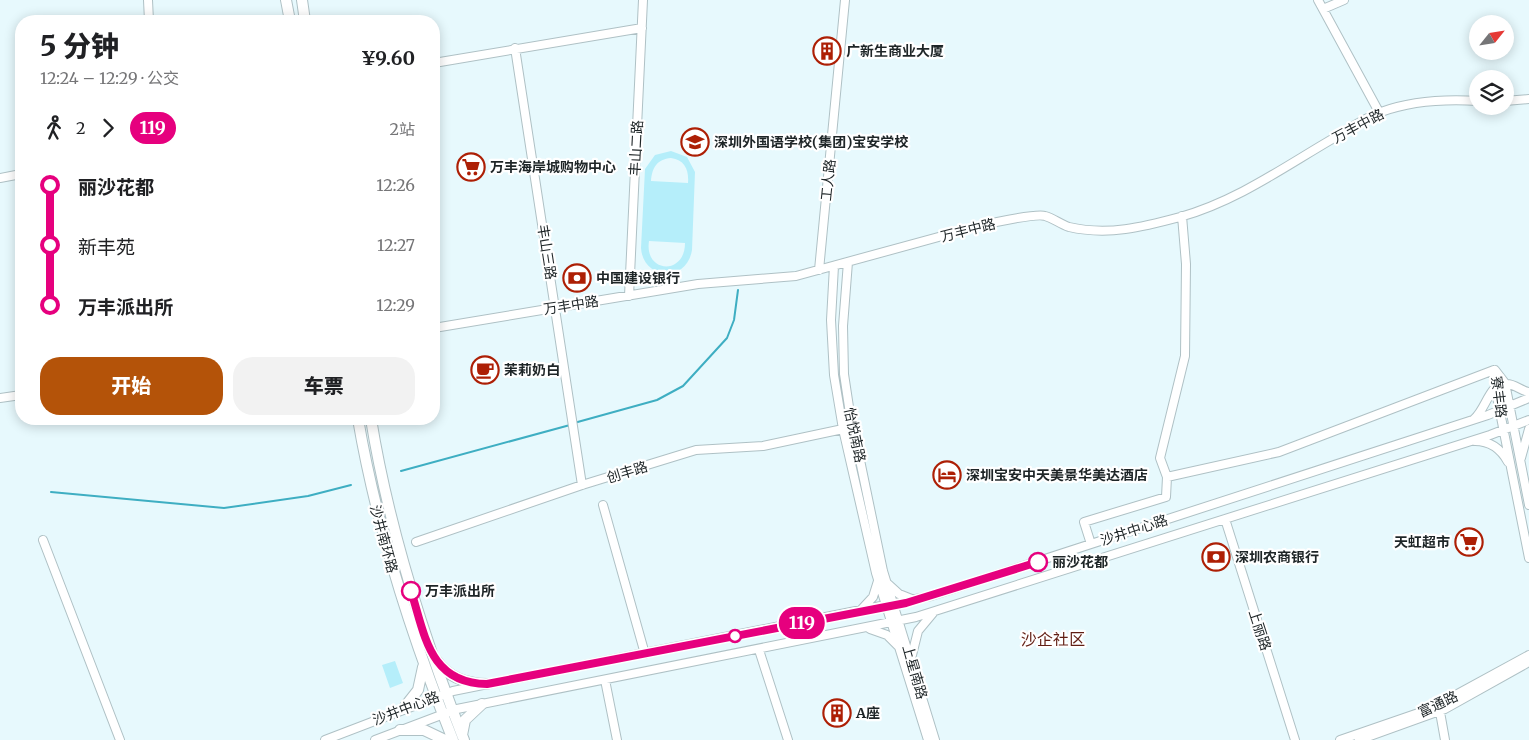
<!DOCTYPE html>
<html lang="zh">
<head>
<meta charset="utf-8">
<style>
	:root { --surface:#fff; --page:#f2f2f2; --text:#202124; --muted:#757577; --accent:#b45309 }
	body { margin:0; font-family:Merriweather,"Noto Sans SC",serif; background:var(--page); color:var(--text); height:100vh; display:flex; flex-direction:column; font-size:19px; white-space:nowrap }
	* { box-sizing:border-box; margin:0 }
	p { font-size:16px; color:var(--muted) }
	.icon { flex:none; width:28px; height:28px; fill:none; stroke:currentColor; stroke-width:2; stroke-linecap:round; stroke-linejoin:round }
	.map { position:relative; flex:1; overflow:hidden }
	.drawer { position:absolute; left:15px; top:15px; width:425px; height:410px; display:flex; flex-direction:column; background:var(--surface); border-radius:20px; box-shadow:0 2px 12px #0003 }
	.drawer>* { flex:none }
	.badge { padding:0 10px; border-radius:16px; font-size:18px; line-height:32px }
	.needle { width:32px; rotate:60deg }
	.fabs { position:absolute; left:1469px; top:15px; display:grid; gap:10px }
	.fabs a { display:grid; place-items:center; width:45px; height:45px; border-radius:50%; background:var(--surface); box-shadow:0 2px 12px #0003; font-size:25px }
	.map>.badge { position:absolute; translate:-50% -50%; box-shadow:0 0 0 2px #fff }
	.legs { display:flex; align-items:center; gap:8px; height:55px; padding:0 25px; font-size:16px }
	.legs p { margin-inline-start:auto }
	.summary { display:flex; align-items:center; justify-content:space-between; height:85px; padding:0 25px }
	h1 { font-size:28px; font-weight:800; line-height:38px }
	.action { display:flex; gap:10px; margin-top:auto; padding:10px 25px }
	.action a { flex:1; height:58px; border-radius:20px; background:var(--accent); color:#fff; font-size:20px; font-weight:800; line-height:58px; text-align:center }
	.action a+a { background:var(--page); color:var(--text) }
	ul { padding:0 25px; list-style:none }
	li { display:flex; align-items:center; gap:18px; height:60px; font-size:19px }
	li i { display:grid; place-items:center; width:8px; height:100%; margin:0 6px; background:currentColor }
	li i::after { content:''; width:12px; height:12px; margin:-6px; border:4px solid; border-radius:50%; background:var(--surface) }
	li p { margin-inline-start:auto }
	li:first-child i { background:linear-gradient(#0000 50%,currentColor 0) }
	li:last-child i { background:linear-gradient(currentColor 50%,#0000 0) }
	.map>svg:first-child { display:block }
</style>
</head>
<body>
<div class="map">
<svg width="1529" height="740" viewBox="0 0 1529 740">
	<rect width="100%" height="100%" fill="#e7f9fd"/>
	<path fill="#b5eefa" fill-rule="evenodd" d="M671 151 687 157 695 172 692 250C687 283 643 280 641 248L645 169 655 155ZM671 158C685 160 689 170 688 183L651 181C652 168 657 159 671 158ZM649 241 685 243C685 276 644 273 649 241Z
		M395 661 403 683 390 688 382 665Z"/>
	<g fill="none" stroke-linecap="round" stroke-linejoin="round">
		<path stroke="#3eaec2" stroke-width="2" d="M574 423 657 400 683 386 727 338 734 320 738 290
			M401 471 570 425
			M51 492 224 508 308 496 351 485"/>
		<g stroke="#afc1c5" stroke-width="10">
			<path id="minor" d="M148 0 149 21
				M1318 0 1379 112
				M1323 9 1344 0
				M515 48 582 485
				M434 63 642 28
				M1505 101 1529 99
				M0 178 21 174
				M848 262 843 326 844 374 849 407 883 571 935 740
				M834 266 831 320 834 375 843 429 876 573 928 740
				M819 270 845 0
				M629 296 643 0
				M434 328 698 284 796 276 986 224C998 222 1036 213 1045 216 1053 218 1060 224 1069 227 1108 236 1143 227 1180 217 1237 201 1284 167 1334 138 1349 129 1364 118 1381 112 1411 101 1446 99 1478 101
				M1494 370 1495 387 1529 558
				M1495 370 1505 383 1529 505
				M0 398 21 395
				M1474 419C1487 408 1489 382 1507 384 1515 384 1521 391 1529 392
				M1475 441C1490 441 1501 449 1508 462
				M1521 458 1529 429
				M1167 477 1279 452 1494 370
				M603 505 645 654
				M1225 519 1295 740
				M43 540 120 740
				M416 542 582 485 696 450 763 446 843 429
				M1091 544 1084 522 1166 497 1167 477 1160 458 1185 356 1186 264 1182 216
				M888 584 899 594 914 600
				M860 611 873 597 878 581
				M870 629 887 635 899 647
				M759 650 788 740
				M912 655 918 631 933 613
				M605 680 617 740
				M1440 712 1445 740
				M325 740 453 691 931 596 1488 415 1529 398
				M375 740 457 709 916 617 1490 435 1529 420
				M1340 740 1430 709 1529 655
				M1359 740 1445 709 1529 662"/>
		</g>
		<g stroke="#afc1c5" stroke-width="12">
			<path id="major" d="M286 0 290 21
				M302 0 305 21
				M358 419C377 530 411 635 453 740
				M371 419C389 530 423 636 464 740
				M436 660C448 677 466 684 487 684
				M403 709 418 690 423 667
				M400 730H424L445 740
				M462 735 465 720 482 704"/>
		</g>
		<use href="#minor" stroke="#fff" stroke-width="8"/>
		<use href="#major" stroke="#fff" stroke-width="10"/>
	</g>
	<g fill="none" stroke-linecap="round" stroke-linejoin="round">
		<g stroke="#fff" stroke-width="11">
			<path id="line-1" d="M411 591C425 635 429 683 487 684L906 603 1038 562"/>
		</g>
		<use href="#line-1" stroke="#e6007e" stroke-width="8"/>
	</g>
	<defs>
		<g id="building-ring" transform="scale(1.4375)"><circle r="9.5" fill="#fff" stroke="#ad1f05" stroke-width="1.5"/><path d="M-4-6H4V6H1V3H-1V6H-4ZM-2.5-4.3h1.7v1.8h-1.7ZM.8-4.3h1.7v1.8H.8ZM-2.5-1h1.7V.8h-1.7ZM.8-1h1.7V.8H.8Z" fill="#ad1f05"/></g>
		<g id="school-ring" transform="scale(1.4375)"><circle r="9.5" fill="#fff" stroke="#ad1f05" stroke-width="1.5"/><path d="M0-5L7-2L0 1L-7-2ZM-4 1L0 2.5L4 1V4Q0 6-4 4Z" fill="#ad1f05"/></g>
		<g id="supermarket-ring" transform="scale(1.4375)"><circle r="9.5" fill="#fff" stroke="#ad1f05" stroke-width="1.5"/><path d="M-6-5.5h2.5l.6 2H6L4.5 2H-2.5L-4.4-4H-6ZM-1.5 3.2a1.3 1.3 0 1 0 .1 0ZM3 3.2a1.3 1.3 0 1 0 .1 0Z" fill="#ad1f05"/></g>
		<g id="bank-ring" transform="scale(1.4375)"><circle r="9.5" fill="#fff" stroke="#ad1f05" stroke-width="1.5"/><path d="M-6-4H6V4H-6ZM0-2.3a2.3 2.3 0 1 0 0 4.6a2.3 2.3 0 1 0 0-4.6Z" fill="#ad1f05"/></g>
		<g id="cafe-ring" transform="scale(1.4375)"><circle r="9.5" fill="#fff" stroke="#ad1f05" stroke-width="1.5"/><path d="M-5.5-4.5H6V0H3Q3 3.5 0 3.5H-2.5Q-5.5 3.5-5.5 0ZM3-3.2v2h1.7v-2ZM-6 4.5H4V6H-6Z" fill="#ad1f05"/></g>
		<g id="hotel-ring" transform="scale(1.4375)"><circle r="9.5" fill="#fff" stroke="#ad1f05" stroke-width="1.5"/><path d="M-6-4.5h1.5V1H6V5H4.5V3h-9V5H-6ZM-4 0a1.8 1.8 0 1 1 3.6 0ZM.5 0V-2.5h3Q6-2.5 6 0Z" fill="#ad1f05"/></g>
	</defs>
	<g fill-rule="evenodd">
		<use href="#building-ring" x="827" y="51"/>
		<use href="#school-ring" x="695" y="142"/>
		<use href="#supermarket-ring" x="471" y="167"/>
		<use href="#bank-ring" x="577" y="278"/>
		<use href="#cafe-ring" x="485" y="370"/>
		<use href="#hotel-ring" x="947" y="475"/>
		<use href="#supermarket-ring" x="1469" y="542"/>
		<use href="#bank-ring" x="1216" y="557"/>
		<use href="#building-ring" x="837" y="713"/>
	</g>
	<g fill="#fff" stroke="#e6007e" stroke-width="2.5">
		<circle cx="1038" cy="562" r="9"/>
		<circle cx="411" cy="591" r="9"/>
		<circle cx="735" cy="636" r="6"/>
	</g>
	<g text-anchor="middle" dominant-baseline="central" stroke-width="4.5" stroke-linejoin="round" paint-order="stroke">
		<g font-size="14" font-weight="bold" fill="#1e2527" stroke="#fff" text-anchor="start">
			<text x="846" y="51">广新生商业大厦</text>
			<text x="714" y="142">深圳外国语学校(集团)宝安学校</text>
			<text x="490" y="167">万丰海岸城购物中心</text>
			<text x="596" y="278">中国建设银行</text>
			<text x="504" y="370">茉莉奶白</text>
			<text x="966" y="475">深圳宝安中天美景华美达酒店</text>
			<text x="1450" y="542" text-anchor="end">天虹超市</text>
			<text x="1235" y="557">深圳农商银行</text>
			<text x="856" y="713">A座</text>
		</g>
		<g font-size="14" fill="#1e2527" stroke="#fff">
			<text transform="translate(1358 126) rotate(-28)">万丰中路</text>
			<text transform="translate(636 148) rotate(-87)">丰山二路</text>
			<text transform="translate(828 180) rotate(-84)">工人路</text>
			<text transform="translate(968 230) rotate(-14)">万丰中路</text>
			<text transform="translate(547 252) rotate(81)">丰山三路</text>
			<text transform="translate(571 305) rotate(-9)">万丰中路</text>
			<text transform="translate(1499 397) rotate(83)">寮丰路</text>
			<text transform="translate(855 435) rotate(78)">怡悦南路</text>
			<text transform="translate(627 472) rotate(-17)">创丰路</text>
			<text transform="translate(1134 530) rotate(-18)">沙井中心路</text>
			<text transform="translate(384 539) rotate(75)">沙井南环路</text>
			<text transform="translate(1260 630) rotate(72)">上丽路</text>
			<text transform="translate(915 672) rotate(74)">上星南路</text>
			<text transform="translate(1438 704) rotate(-25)">富通路</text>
			<text transform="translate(406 708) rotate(-21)">沙井中心路</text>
		</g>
		<g font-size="14" font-weight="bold" fill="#1e2527" stroke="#fff" text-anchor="start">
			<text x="1052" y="562">丽沙花都</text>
			<text x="425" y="591">万丰派出所</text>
		</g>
		<g font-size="16" fill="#621e13" stroke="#fff">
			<text x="1053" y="639">沙企社区</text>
		</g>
	</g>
</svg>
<div class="fabs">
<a><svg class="needle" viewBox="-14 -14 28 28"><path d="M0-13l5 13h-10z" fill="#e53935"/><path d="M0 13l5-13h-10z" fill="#757577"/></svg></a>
<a><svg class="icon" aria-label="layers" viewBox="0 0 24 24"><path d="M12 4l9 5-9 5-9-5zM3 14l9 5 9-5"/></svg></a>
</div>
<b class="badge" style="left:802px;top:623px;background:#e6007e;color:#fff">119</b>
<section class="drawer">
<div class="summary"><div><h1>5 分钟</h1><p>12:24 – 12:29 · 公交</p></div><b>¥9.60</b></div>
<div class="legs"><svg class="icon" aria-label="walk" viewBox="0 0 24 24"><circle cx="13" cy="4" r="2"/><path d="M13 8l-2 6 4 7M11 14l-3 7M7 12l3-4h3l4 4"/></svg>2<svg class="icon" aria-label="forward" viewBox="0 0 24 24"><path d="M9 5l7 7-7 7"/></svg><b class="badge" style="background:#e6007e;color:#fff">119</b><p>2站</p></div>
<ul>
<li><i style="color:#e6007e"></i><b>丽沙花都</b><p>12:26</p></li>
<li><i style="color:#e6007e"></i><span>新丰苑</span><p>12:27</p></li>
<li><i style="color:#e6007e"></i><b>万丰派出所</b><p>12:29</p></li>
</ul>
<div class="action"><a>开始</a><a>车票</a></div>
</section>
</div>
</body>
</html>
